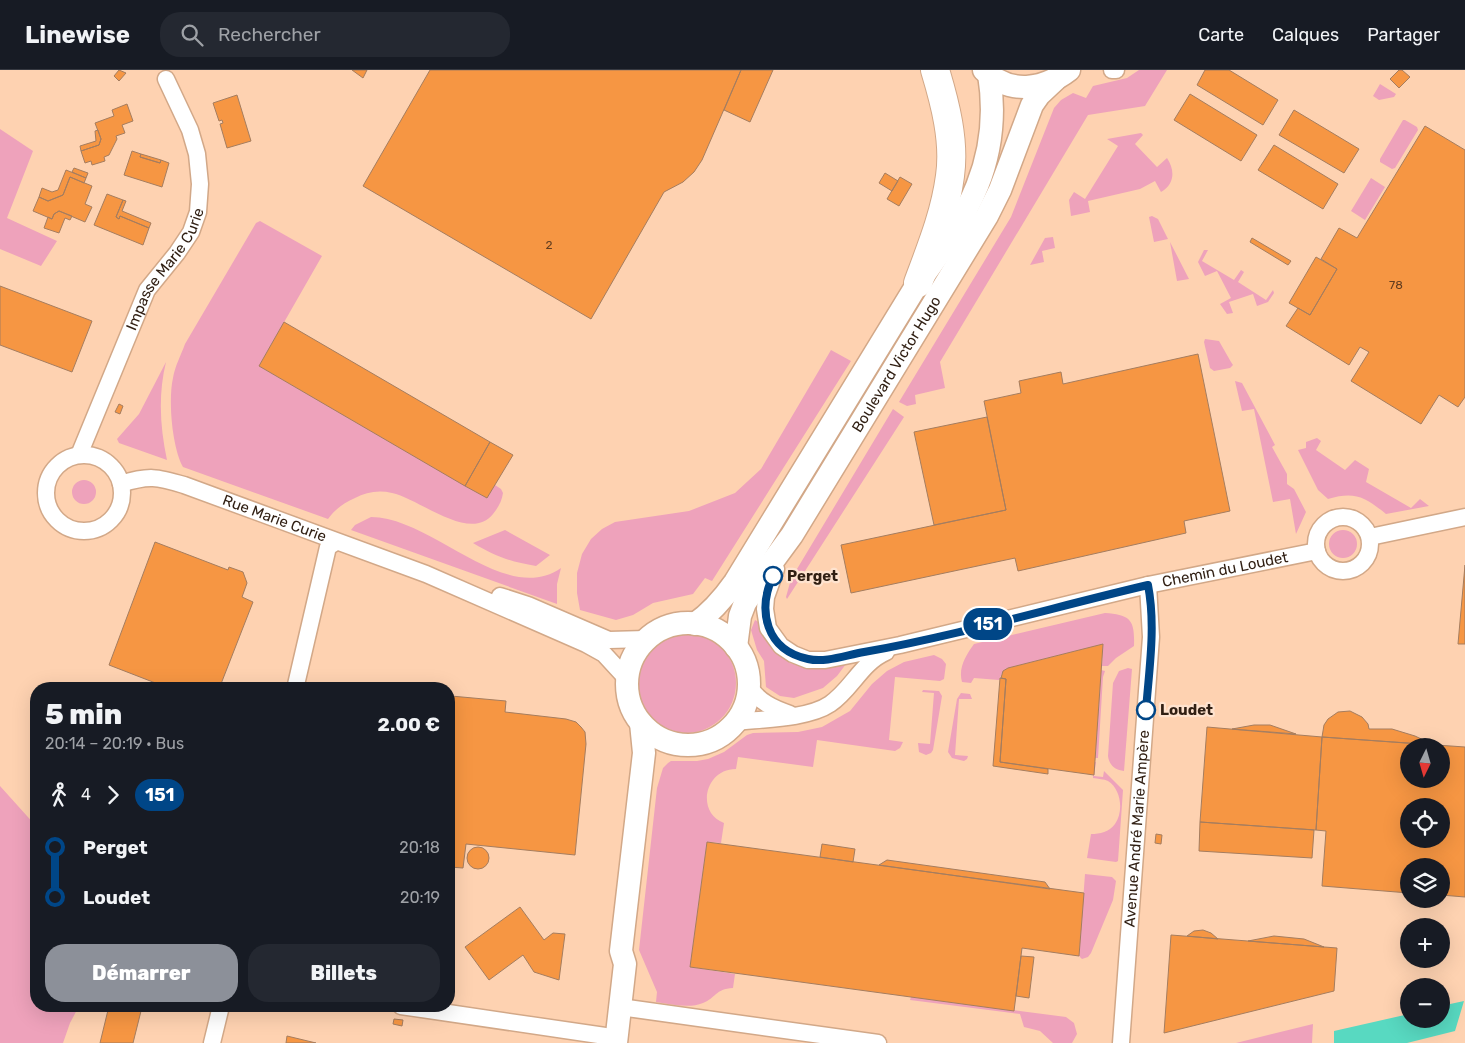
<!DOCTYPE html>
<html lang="fr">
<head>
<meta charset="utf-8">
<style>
	:root { --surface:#171b24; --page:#242831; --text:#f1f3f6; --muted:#9ea1a6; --line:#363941; --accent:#8c9099 }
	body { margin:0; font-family:Rubik,sans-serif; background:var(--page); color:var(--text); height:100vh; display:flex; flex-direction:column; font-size:19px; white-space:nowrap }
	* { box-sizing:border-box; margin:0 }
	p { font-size:16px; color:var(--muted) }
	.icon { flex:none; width:28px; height:28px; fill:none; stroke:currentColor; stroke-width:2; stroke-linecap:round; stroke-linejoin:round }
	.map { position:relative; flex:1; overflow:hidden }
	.side { position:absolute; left:30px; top:612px; width:425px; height:330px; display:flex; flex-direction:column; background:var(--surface); border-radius:20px; box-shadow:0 5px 20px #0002 }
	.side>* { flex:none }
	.badge { padding:0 10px; border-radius:16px; font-size:18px; line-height:32px }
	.needle { width:32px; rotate:185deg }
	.tools { position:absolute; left:1400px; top:668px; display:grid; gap:10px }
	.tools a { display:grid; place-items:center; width:50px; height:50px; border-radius:50%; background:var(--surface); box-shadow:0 5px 20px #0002; font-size:25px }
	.map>.badge { position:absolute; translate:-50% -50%; box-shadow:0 0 0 2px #fff }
	.legs { display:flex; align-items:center; gap:8px; height:55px; padding:0 15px; font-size:16px }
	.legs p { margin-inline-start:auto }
	.headline { display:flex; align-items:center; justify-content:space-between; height:85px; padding:0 15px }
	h1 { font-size:28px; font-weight:800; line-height:38px }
	.button { display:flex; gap:10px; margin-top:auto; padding:10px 15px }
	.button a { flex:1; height:58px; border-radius:20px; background:var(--accent); color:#fff; font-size:20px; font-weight:800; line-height:58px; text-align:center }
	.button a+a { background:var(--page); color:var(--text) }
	ul { padding:0 15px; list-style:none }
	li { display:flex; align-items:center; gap:18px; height:50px; font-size:19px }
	li i { display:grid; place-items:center; width:8px; height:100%; margin:0 6px; background:currentColor }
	li i::after { content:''; width:12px; height:12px; margin:-6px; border:4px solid; border-radius:50%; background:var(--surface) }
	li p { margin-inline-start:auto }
	li:first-child i { background:linear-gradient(#0000 50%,currentColor 0) }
	li:last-child i { background:linear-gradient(currentColor 50%,#0000 0) }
	header { display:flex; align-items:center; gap:30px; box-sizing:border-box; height:70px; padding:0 25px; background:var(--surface); border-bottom:1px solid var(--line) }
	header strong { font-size:24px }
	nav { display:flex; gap:28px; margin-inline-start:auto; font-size:18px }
	.search { width:350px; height:45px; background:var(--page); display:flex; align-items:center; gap:12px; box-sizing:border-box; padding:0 18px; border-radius:20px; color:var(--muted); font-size:19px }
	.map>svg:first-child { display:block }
</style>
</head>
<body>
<header>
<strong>Linewise</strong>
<div class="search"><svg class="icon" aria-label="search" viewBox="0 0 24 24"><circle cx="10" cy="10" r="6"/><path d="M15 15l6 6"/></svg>Rechercher</div>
<nav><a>Carte</a><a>Calques</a><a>Partager</a></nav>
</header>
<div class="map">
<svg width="1465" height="973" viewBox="0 0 1465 973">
	<rect width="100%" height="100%" fill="#fed2b1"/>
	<path fill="#eea2bb" d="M1139 0H1167L1145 36 1088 45 940 292 945 318 915 325 916 334 907 336 899 332 1011 147 1054 38 1061 30 1073 23 1086 28 1093 16 1127 8Z
		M1380 14 1396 24 1394 27 1379 30 1373 26Z
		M1403 50H1405L1417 57 1418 60 1395 98 1392 99 1380 92V89Z
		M0 59 33 81 7 148 57 171 41 196 0 179Z
		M1141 63 1143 65 1135 74 1157 97 1167 88C1175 100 1175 114 1161 122L1155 111 1140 119 1088 131 1090 142 1071 146 1069 130 1074 122 1085 129 1118 76 1107 69Z
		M1371 108 1385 117 1365 150 1351 141Z
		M1152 146 1158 149 1168 169 1154 172 1149 147Z
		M260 151 322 186 259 296 487 428 495 415 501 419 503 423C502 431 498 438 493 444 470 473 420 429 392 423 379 420 366 422 355 428 344 433 335 439 328 449L183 397C172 377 168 330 173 308 175 296 181 285 185 274L256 153Z
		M1053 167 1055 178 1042 181 1044 192 1030 195 1045 168Z
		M1170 172 1189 209 1177 211Z
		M1204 180H1208L1202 191 1234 210 1241 200 1244 202 1238 212 1266 230 1273 220 1274 223 1268 232 1257 236 1253 224 1229 232 1233 243 1227 244 1220 234 1231 228 1217 201 1205 206 1198 192Z
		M1205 269 1219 271 1231 292 1233 295 1230 298 1214 301 1210 298 1204 272Z
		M831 280 851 291 712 511 705 508 693 524 653 533 633 545 616 550 580 540 577 523V503L582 484 591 469 602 459 615 452 689 441 735 423 761 399Z
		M166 292C158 325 160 357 167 390L119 373 117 369 139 344Z
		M1235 311 1242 313 1275 375 1272 377 1287 404V414L1294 419 1306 442 1296 464 1290 429 1273 432 1254 339 1242 341Z
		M893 339 904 347 787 529 786 527 791 509Z
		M1317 368 1321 371 1316 380 1345 400 1355 390 1369 399 1366 412 1411 438 1420 429 1429 436 1386 444C1365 427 1355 421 1328 429L1318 420 1298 380 1306 378V372Z
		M72 422a12 12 0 1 1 24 0a12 12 0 1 1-24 0Z
		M371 447C432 447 505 537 561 498L557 514V534L351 460 355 455Z
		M505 460 550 485 536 496C510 492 495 486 473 473Z
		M1329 474a14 14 0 1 1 28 0a14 14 0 1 1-28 0Z
		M1105 543C1130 545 1135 549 1134 576L1116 588 1108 596H1102L1103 574 1008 598 1003 601 999 610 974 608 971 613 962 612C958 598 966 585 974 574Z
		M755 550 762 554 771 576 790 593 810 598 846 594 837 606 823 618 794 628 780 626 766 617 764 591 757 580 751 560Z
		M636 613a50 50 0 1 1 100 0a50 50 0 1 1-100 0Z
		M934 585 942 589 946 594 944 609 940 611 895 607 889 670 903 672 900 678 895 681 817 670 813 697 738 687 736 699C704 699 696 743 724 753L721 773 707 772 690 897 735 904 733 918C715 919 716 928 703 933 689 939 671 934 656 932L657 922 639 880 657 718 663 698 668 693 671 691H697L708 689 724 682 747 665 753 663 798 662 822 657 850 641 872 614 887 601 904 592Z
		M1128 598 1132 599 1124 701C1115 700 1109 695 1108 686L1113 613 1119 601Z
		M1101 600 1105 601 1103 607 1098 688H1095Z
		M923 620 939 621 942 626 933 680 931 683 926 685 919 682 918 673 930 674 934 623 922 622Z
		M961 623 970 624 972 629H959L955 685 968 686 967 689 964 691 952 688 948 682 957 629Z
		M1094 692H1096L1094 706 1103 707 1104 701 1123 720 1118 791 1116 792 1087 788 1091 764C1100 764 1109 762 1115 754 1124 741 1121 719 1108 711 1104 709 1098 709 1093 708Z
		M0 716 36 756V936H79L70 953 63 973H0Z
		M1085 804 1112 807 1116 811 1113 830 1091 883 1088 887 1082 889 1079 886Z
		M911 927 1066 947 1074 953 1077 964 1072 973H1053L1040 961 1024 957 1020 944 910 930Z
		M1313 954 1312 973H1236Z"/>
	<path fill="#58d9c1" d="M1464 931 1455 961 1407 973H1334V961L1409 944V949H1441V936Z"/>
	<path fill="#f69643" stroke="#a57d5f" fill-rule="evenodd" d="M119 0 126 3 119 11 114 6Z
		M352 0H367L363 8Z
		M430 0H741L702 90 694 102 683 112 664 122 591 249 363 116Z
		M741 0H773L750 52 724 40Z
		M1205 0H1229L1278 30 1263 55 1197 15Z
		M1399 0H1402L1410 7 1399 18 1390 9Z
		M1190 24 1257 65 1241 91 1174 50Z
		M237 25 251 71 227 78 220 54 223 53 222 50 219 51 213 33Z
		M127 34 133 51 122 55 125 63 116 66 117 69 109 85 104 87 105 91 92 95 91 91 85 93 81 81 99 75 101 69 95 53 114 46 112 40Z
		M1294 40 1359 79 1344 103 1279 65Z
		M1425 56 1465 80V327L1458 337 1439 325 1421 354 1351 311 1369 282 1360 277 1349 295 1286 256 1298 238 1310 245 1337 199 1321 189 1339 158 1357 168Z
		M98 60 101 69 99 75 81 81 80 76 96 71 95 61Z
		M1274 75 1338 114 1323 139 1258 100Z
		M132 81 141 84 140 87 160 93 161 90 169 93 162 117 124 105Z
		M141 84 161 90 160 93 140 87Z
		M74 98 88 103 86 108 72 102Z
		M66 100 86 108 84 113 70 107 63 125 48 131 39 127 42 118 52 122 58 120Z
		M885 103 898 111 892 121 879 113Z
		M70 107 92 116 85 134 92 137 85 152 59 141 54 144 52 149 33 141 39 127 48 131 63 125Z
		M900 107 912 114 899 136 887 129Z
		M107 124 123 130 116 147 119 149 120 146 149 158 143 175 94 155Z
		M123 130 126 131 122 141 151 153 149 158 120 146 119 149 116 147Z
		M59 141 72 146 70 150 65 148 59 163 44 158 48 147 52 149 54 144Z
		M1252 168 1291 191 1288 195 1250 172Z
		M1316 187 1337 199 1310 245 1289 233Z
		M0 216 92 251 72 302 0 275Z
		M284 252 490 372 465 416 259 296Z
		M1198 284 1230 441 1184 451 1186 463 1018 501 1015 488 851 523 841 475 1006 440 984 331 1021 323 1019 311 1061 302 1063 314Z
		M119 334 123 336 120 344 115 342Z
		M987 347 1006 440 934 455 914 362Z
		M490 372 513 385 487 428 465 416Z
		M155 472 228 500 229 497 243 502 247 513 242 527 253 532 219 619H171L109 595Z
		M1465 495V574H1458Z
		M1103 574 1094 705 1000 692 1006 609 1001 608 1003 601 1008 598Z
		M1000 608 1006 609 1000 692 1048 699V704L993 696Z
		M451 626 506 631 505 642 566 649 576 652 581 657 585 662 586 674 575 785 466 774 463 798 449 797V636Z
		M1350 641 1362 647 1368 654 1369 659H1392L1415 666 1434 675 1322 667 1324 655 1328 649 1338 642Z
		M1254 655H1270L1296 664 1232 659Z
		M1207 657 1322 667 1316 760 1200 752Z
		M1322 667 1465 677V827L1441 825V796H1409V823L1322 816 1326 761 1316 760ZM1409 676H1441V709H1409ZM1409 736H1441V769H1409Z
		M1200 752 1314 760 1312 788 1199 781Z
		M1156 764 1162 765 1161 774 1155 773Z
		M707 772 1084 823 1079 886 1022 878 1014 941 690 897Z
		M822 774 855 779 853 792 820 787Z
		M467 788a11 11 0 1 1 22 0a11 11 0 1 1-22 0Z
		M887 790 1045 812 1050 819 879 795Z
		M520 837 544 870 553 863 565 864 559 910 534 902 523 885 489 910 465 877Z
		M1203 860 1211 863 1218 869 1187 866 1194 861Z
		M1171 865 1337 878 1334 921 1164 963Z
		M1274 866 1304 869 1324 877 1248 871Z
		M1021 886 1034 887 1029 928 1016 926Z
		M109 936H122L141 941 133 973H100Z
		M394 949 403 950 402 956 393 954Z
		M287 966 316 973H286Z"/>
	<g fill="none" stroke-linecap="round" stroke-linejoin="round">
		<g stroke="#d2a888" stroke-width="19">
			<g id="minor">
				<path d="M1112 0H1116"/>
				<path id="s1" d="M79 385 147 220 177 183 191 162 198 142 200 114 197 84 190 60 166 9"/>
				<circle cx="84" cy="423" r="38"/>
				<path id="s2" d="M121 414C149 405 157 407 184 415L426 504 586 574 604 584 627 609"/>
				<circle cx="1343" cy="474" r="27"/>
				<path d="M1370 467 1465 447"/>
				<path id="s3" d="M776 499 766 527 765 539 768 558 781 576 793 584 808 590H825L900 575 1148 515 1317 481"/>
				<path d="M500 526 528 535 609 570 646 569"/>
				<path d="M749 617C760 632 772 638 790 644"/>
				<path d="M295 619 328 477 336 472"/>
				<path d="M735 652C761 649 808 649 830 634 852 619 861 593 886 582"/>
				<path d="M401 936 605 966"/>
				<path d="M620 937 878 973"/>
				<path d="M212 973 221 936"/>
				<path id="s4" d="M1121 973 1151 567 1148 515"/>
			</g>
		</g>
		<g stroke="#d2a888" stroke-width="25">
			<g id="secondary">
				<path d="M984 0C1010 25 1043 20 1069 0"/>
				<circle cx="688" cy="614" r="61"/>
				<path d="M695 554C712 542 723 529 735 512L918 213C967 147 1003 90 989 4"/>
				<path id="s5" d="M736 577 740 546 745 533 767 499 792 465 987 146 1000 120 1032 35 1039 25 1055 10"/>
				<path d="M616 973 625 894 621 881 644 683 641 653"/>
			</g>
		</g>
		<g stroke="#d2a888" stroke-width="30">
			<path id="trunk" d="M918 213C931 178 945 144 950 106 955 71 945 33 935 0"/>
		</g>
		<use href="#minor" stroke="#fff" stroke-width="16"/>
		<use href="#secondary" stroke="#fff" stroke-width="22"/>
		<use href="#trunk" stroke="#fff" stroke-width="28"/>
	</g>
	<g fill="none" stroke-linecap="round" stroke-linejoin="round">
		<g stroke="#fff" stroke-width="11">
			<path id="line-1" d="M773 506C757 541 766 580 808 589 826 593 846 585 864 582 960 565 1054 537 1148 515 1156 556 1149 600 1146 640"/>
		</g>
		<use href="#line-1" stroke="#004687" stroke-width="8"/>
	</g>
	<g fill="#fff" stroke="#004687" stroke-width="2.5">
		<circle cx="773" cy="506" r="9"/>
		<circle cx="1146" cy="640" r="9"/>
	</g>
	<g text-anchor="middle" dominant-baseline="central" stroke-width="4.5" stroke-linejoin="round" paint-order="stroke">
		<g font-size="12" fill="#623d1f">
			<text x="549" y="175">2</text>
			<text x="1396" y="215">78</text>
		</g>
		<g font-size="15" fill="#301f13" stroke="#fee3cf">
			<text stroke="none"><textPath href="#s1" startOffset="206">Impasse Marie Curie</textPath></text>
			<text stroke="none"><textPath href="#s5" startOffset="328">Boulevard Victor Hugo</textPath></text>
			<text stroke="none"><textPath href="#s2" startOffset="161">Rue Marie Curie</textPath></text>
			<text stroke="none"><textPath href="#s3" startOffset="541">Chemin du Loudet</textPath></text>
			<text stroke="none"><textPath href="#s4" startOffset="215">Avenue André Marie Ampère</textPath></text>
		</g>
		<g font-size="15" font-weight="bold" fill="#301f13" stroke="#fee3cf" text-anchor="start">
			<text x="787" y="506">Perget</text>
			<text x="1160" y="640">Loudet</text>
		</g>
	</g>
</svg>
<div class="tools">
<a><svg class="needle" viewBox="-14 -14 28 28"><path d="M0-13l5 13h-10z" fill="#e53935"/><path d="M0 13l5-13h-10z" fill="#9ea1a6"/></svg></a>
<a><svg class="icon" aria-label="locate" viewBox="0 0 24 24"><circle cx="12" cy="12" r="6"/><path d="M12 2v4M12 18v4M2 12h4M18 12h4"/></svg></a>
<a><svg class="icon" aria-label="layers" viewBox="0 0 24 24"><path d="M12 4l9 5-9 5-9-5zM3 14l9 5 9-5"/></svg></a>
<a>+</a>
<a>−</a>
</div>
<b class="badge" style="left:988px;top:554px;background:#004687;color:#fff">151</b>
<section class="side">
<div class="headline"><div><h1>5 min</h1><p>20:14 – 20:19 · Bus</p></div><b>2.00 €</b></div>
<div class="legs"><svg class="icon" aria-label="walk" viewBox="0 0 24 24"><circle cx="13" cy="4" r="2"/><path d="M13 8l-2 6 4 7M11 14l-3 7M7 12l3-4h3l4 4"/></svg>4<svg class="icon" aria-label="forward" viewBox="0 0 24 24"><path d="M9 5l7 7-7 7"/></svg><b class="badge" style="background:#004687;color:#fff">151</b></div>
<ul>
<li><i style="color:#004687"></i><b>Perget</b><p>20:18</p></li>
<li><i style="color:#004687"></i><b>Loudet</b><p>20:19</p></li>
</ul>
<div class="button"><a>Démarrer</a><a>Billets</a></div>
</section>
</div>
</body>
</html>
